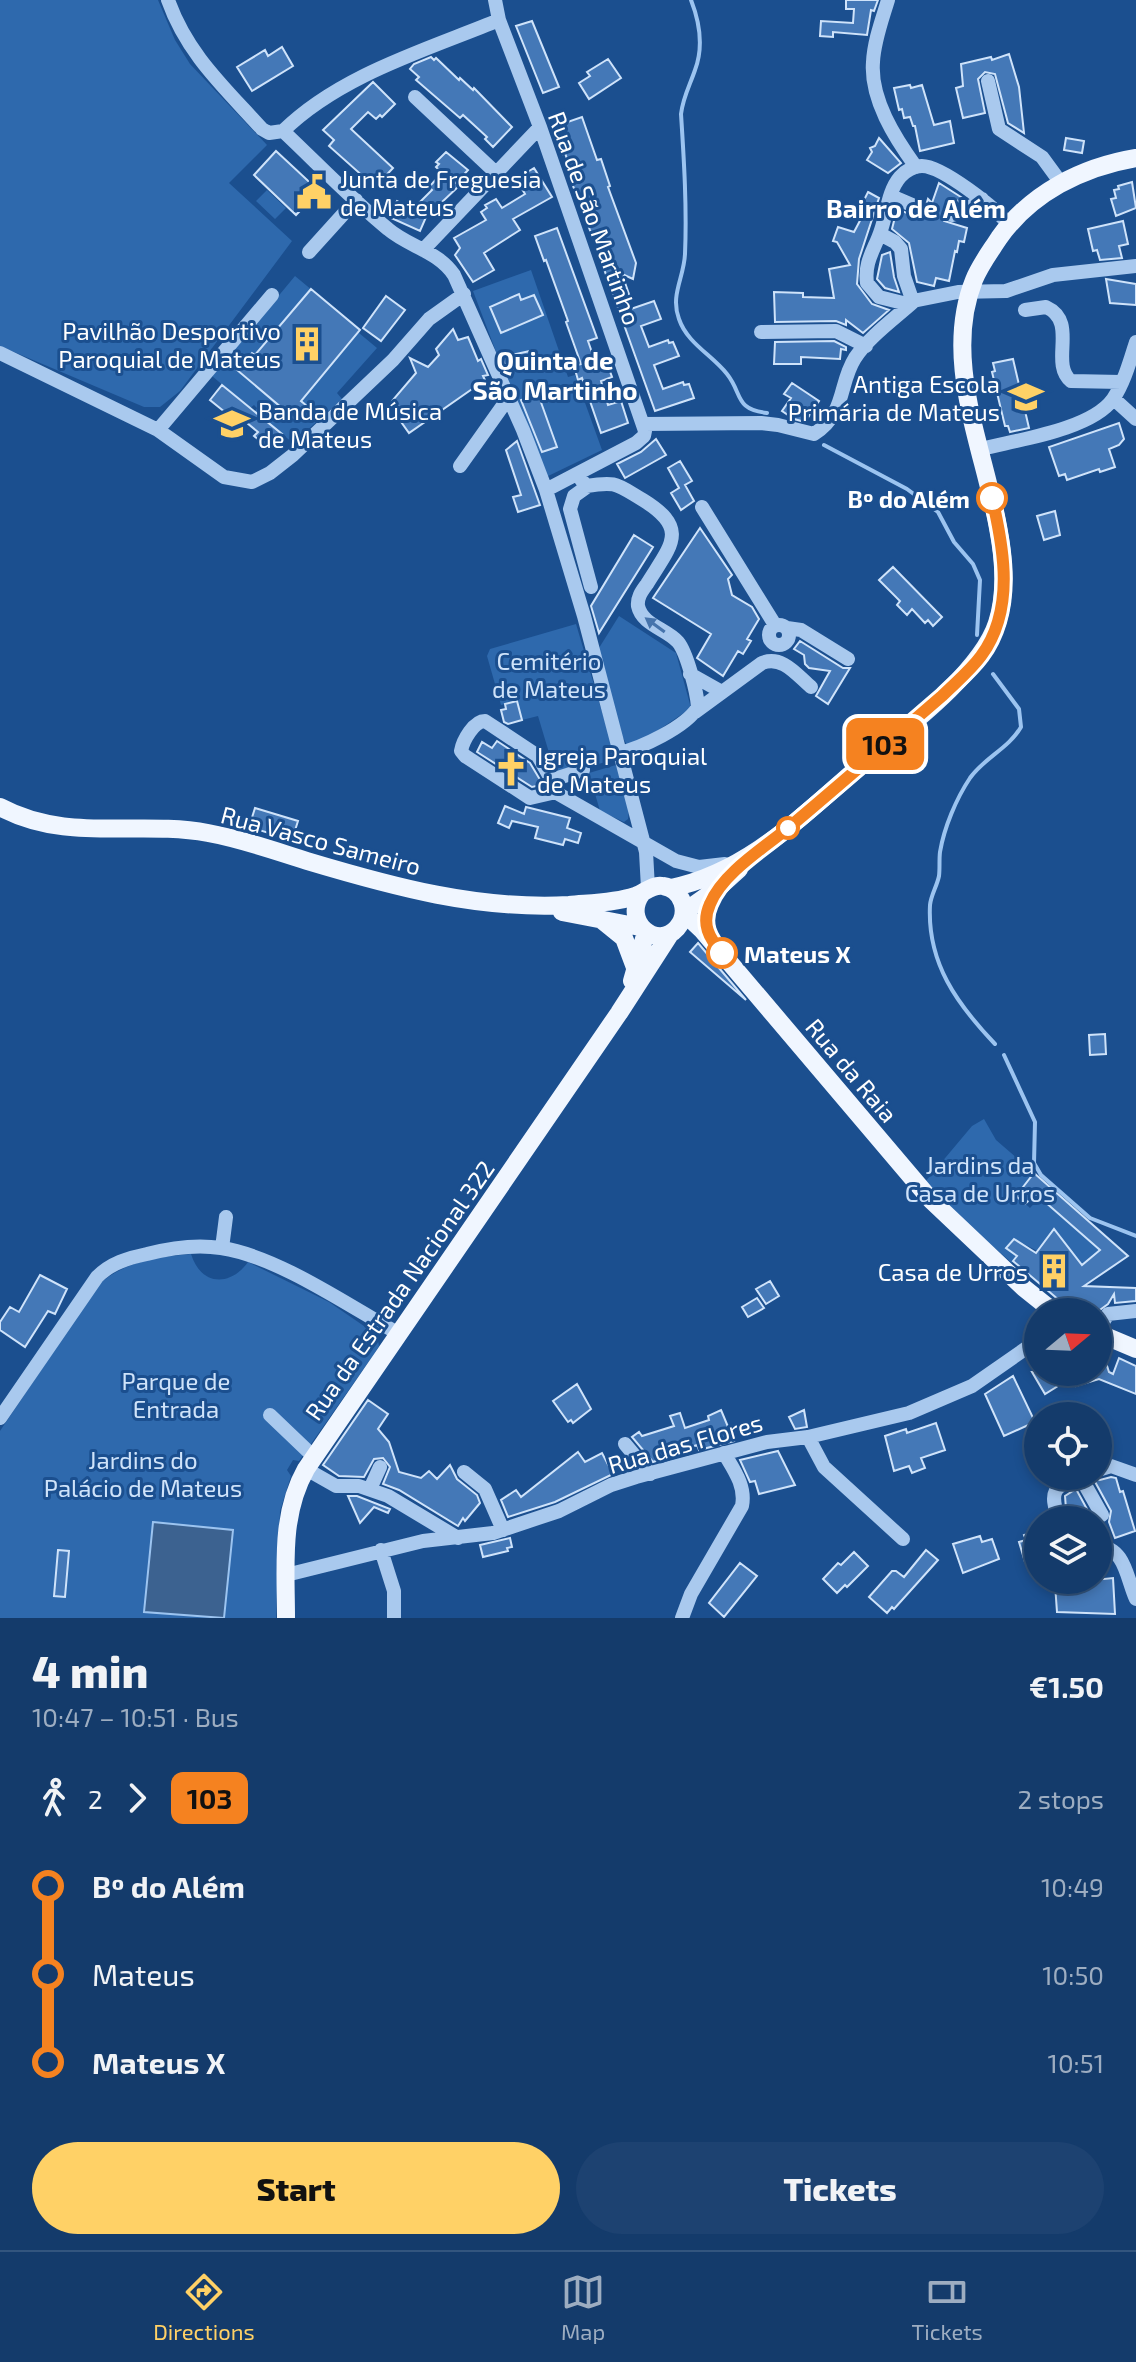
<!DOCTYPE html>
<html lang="en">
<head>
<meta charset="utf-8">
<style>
	:root { --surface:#143b6b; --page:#1d4271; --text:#f1f3f6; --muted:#9dadc1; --line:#33557e; --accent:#ffd166 }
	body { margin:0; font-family:"Exo 2",sans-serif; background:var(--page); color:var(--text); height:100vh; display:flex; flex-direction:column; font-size:30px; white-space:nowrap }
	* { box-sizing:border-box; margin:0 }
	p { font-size:26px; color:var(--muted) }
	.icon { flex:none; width:44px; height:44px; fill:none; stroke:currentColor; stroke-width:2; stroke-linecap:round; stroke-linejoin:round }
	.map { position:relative; height:1618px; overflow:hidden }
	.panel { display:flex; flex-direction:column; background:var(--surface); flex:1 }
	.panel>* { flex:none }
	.badge { padding:0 16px; border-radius:12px; font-size:28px; line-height:52px }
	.needle { width:52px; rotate:71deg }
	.controls { position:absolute; left:1024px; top:1298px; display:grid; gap:16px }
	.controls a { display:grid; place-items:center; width:88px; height:88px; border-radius:50%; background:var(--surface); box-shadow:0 4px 12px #0003,0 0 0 2px var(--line); font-size:40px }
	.map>.badge { position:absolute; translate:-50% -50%; box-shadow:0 0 0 4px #fff }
	.legs { display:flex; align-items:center; gap:12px; height:88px; padding:0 32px; font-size:26px }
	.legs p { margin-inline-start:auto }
	.head { display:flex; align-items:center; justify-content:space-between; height:136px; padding:0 32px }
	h1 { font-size:44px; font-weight:800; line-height:60px }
	.button { display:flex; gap:16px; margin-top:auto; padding:16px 32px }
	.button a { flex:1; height:92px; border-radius:48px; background:var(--accent); color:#111; font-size:32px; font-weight:800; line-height:92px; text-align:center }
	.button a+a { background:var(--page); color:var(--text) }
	ul { padding:0 32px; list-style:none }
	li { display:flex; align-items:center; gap:28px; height:88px; font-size:30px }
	li i { display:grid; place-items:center; width:12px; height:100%; margin:0 10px; background:currentColor }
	li i::after { content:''; width:20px; height:20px; margin:-10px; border:6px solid; border-radius:50%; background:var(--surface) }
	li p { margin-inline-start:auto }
	li:first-child i { background:linear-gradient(#0000 50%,currentColor 0) }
	li:last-child i { background:linear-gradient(currentColor 50%,#0000 0) }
	.tab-bar { display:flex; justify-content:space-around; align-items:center; height:112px; border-top:2px solid var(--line); background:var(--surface); font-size:22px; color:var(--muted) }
	.tab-bar a { display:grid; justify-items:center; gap:4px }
	.tab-bar .on { color:var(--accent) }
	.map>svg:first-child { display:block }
</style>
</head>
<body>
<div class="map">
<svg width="1136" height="1618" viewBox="0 0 1136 1618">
	<rect width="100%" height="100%" fill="#1b4f8f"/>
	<path fill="#2e69ad" d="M0 0H158L175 40 190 64 267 145 229 183 292 241 180 391 160 407H144L0 346Z
		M267 190 286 208 275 219 256 201Z
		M531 270 568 377 575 375 602 450 544 478 473 291Z
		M295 276 360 330 359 333 377 348 337 393 342 399 293 443 260 416 252 417 257 408 254 405 245 412 244 403 212 376Z
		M619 616 676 653 691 708 638 744 627 745 622 736 599 648Z
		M576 624 616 759 556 776 538 716 522 720 517 701 501 705 487 656 490 649Z
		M616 765 629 809 628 819 624 822 600 811 589 773Z
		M984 1119 996 1140 1034 1173 1017 1196 1030 1208 1040 1197 1100 1250 1092 1257 1105 1272 1092 1279 1014 1239 1007 1248 1017 1256 1012 1263 951 1210 925 1182 972 1126Z
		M191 1254C201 1286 230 1287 248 1262L329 1302 377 1335 379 1346 374 1354 299 1461 293 1460 287 1470 291 1476 280 1511 276 1618H0V1431L99 1284C126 1261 157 1257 191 1254Z"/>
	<path fill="#3c6290" stroke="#9cc4f0" stroke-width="2" d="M153 1522 233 1530 224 1618 144 1612Z"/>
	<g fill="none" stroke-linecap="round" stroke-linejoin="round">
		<path stroke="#9cc4f0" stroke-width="4" d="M691 0C700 23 704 46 695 70 690 85 683 97 681 114 684 160 687 208 685 254 684 278 670 295 679 319 687 343 712 355 727 374 743 394 734 409 767 413
			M824 445 907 489 938 512 954 542 973 564 980 580 977 635
			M993 674 1019 709 1021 727C1009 748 984 758 970 778 956 799 944 828 940 852 939 860 940 868 939 876 937 886 931 895 930 905 927 963 957 1004 995 1044
			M1004 1055 1035 1122 1034 1163 1041 1175 1090 1218 1136 1236"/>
	</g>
	<path fill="#4478b7" stroke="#cfe3fa" stroke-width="2" d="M846 0H878L874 11 871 10 867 35 833 32V37L820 36 821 21 853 23 854 9H846Z
		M532 21 559 87 543 93 516 26Z
		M282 47 293 66 252 91 237 67 265 50 268 56Z
		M1009 54 1019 87 1024 133 1008 123 995 74 985 72 978 79 985 113 963 118 956 88 963 86 961 64 991 57 992 60Z
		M431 57 434 60 436 58 459 80 460 78 473 90 474 88 512 127 493 147 485 139 487 137 463 115 460 118 416 80 419 77 410 69 414 64Z
		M608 59 621 78 589 99 579 83 590 76 587 72Z
		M373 82 395 104 382 117 380 115 376 119 368 112 351 129 393 168 378 184 369 176 366 179 329 146 334 140 323 130Z
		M910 85 911 88 922 85 934 125 950 121 954 143 920 151 915 126H913L910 117 904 118 902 109 899 110 894 88Z
		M582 117 597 160 601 159 610 186 608 187 636 263 633 279 622 274 630 297 628 310 654 301 661 319 641 326 649 347 668 340 669 343 673 342 679 356 654 365 663 389 683 382 684 385 689 384 694 398 655 411 600 258 611 255 604 235 593 238 570 178 573 177 565 153 563 154 553 127Z
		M879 138 901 163 888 173 867 160 872 152 870 148 875 146Z
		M1066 138 1084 141 1082 153 1064 150Z
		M276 151 319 191 296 215 254 175Z
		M446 152 468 170 456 183 459 186 426 217 420 231 389 217 397 201 413 209 432 190 429 187 442 173 436 167 439 164 436 162Z
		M534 168 552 197 513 219 520 230 484 253 494 270 473 282 455 255 460 248 454 238 486 220 481 212 487 208 485 205 496 199 502 208 525 194 516 179Z
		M1132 182 1136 208 1116 216 1111 199 1116 198 1114 190 1119 189 1118 186Z
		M939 183 964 199 960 202 954 199 953 204 944 209 942 217 944 221 967 228 964 242 959 241 957 252 955 251 949 281 936 278 934 286 917 282 909 243 892 229 897 209 912 215 920 210 924 212 928 199 932 203Z
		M868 192 879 198 859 259 857 284 872 304 889 310 863 333 846 320V325L836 321 775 322 774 292 803 293V297L834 298 829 269 850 265 837 242 833 241 838 227 854 232 864 213 859 210Z
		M1123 221 1128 244 1119 246 1122 258 1100 260 1097 250 1093 251 1088 229Z
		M557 228 597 338 588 341 595 361 605 358 612 377 601 381 608 405 621 401 628 423 601 433 582 378 578 380 574 366 581 364 566 322 568 321 546 260 544 261 535 236Z
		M890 252 894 277 899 292 885 288 877 279 882 255Z
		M1106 279 1136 284V305L1110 303Z
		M311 289 360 330 301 401 307 406 295 419 237 370 252 353 255 355Z
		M519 294 521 300 534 295 543 315 501 333 490 307Z
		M386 296 405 310 381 341 363 328Z
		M453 329 458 340 468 337 478 361 481 359 488 375 483 376 485 380 409 433 399 419 402 417 399 413 403 410 392 401 416 373 410 358 428 367 439 355 436 349Z
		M834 341 846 347V350L841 349 840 359 801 357V364H774L775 342Z
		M530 351 534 366 507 370 502 357Z
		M1013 359 1029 428 1010 432 1008 426H1005L992 372 995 371 993 363Z
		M792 383 819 401 805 422 794 419 782 411 791 398 784 394Z
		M222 385 282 434 270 449 254 436 258 432 230 409 226 413 210 400Z
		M538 394 557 447 542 452 521 400Z
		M1119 423 1124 439 1119 445 1109 449 1115 467 1100 472 1099 469 1067 480 1065 474 1059 476 1049 447Z
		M656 439 666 455 625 478 617 464 641 452Z
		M517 441 540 505 518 512 513 497 521 495 506 450Z
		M680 461 692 481 685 485 694 501 681 510 671 493 679 488 668 468Z
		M1055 511 1060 535 1044 540 1037 516Z
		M700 528 732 575 728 579 732 595 752 607 759 619 747 639 751 641 743 654 738 651 723 676 697 658 711 634 653 598Z
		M634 535 653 547 599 633 591 606Z
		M893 567 942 617 933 626 928 620 925 623 912 609 907 615 897 605 900 601 879 580Z
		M800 641 843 668H850L828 704 816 696 830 671 809 668 805 664 804 655 794 649Z
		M517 701 522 720 508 724 504 722 501 710 506 709 505 704Z
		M497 741 530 763 542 783 541 785 532 787 477 752 482 742 492 748Z
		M505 806 524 814 526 807 570 818 567 828 581 833 578 843 565 839 563 845 535 838 538 827 512 821 509 828 498 823Z
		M255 808 298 821 292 840 249 827Z
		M698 943 746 1000 690 952Z
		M1105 1034 1106 1054 1090 1055 1089 1035Z
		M1034 1173 1128 1256 1084 1286 1136 1288V1301L1115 1303 1114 1294 1108 1304 1097 1312H1073L1013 1261 1017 1256 1006 1248 1014 1239 1036 1253 1054 1229 1082 1265 1100 1250 1036 1194 1025 1204 1016 1196Z
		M40 1275 67 1289 55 1314 48 1311 25 1347 0 1330V1322L10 1307 19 1312Z
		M770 1281 779 1296 766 1304 756 1289Z
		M757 1298 764 1308 748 1317 742 1307Z
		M1098 1346 1101 1347 1109 1372 1113 1374 1119 1358 1136 1366V1394L1099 1379 1076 1386 1071 1372H1098Z
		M1032 1372H1049L1058 1386 1045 1394Z
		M1013 1376 1035 1422 1004 1436 985 1394Z
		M577 1384 591 1409 573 1423 571 1420 568 1422 553 1401Z
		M368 1400 388 1414 378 1429 389 1442 399 1472 421 1478 429 1471 437 1479 450 1465 457 1479 477 1495 480 1503 465 1521 463 1518 458 1526 399 1490 383 1484 390 1467 383 1458 374 1459 364 1477 339 1476 323 1465Z
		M721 1410 734 1441 699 1450 697 1445 691 1447 692 1450 672 1453 673 1455 653 1462 632 1437 639 1432 642 1436 674 1426 670 1416 680 1413 685 1428 709 1420 708 1416Z
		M804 1410 807 1427 795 1429 789 1417Z
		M936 1423 945 1450 921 1458 925 1468 912 1473 909 1466 894 1471 885 1436 906 1429 907 1433Z
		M778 1451 795 1485 759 1494 755 1481 750 1482 740 1460Z
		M578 1452 585 1462 602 1453 613 1474 555 1502 508 1517 501 1500 516 1490 521 1497Z
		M1111 1477 1116 1478 1120 1492 1123 1491 1135 1531 1115 1538 1109 1522 1111 1511 1093 1478 1100 1480Z
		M1076 1489 1093 1520H1082L1076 1510 1069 1514 1066 1509 1065 1496Z
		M348 1496H357L390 1509 388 1513 374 1507 360 1523Z
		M1038 1530V1558L1025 1562 1019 1542 1026 1540 1024 1535Z
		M980 1536 982 1542 992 1539 999 1559 963 1573 953 1544Z
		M510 1538 512 1547 507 1548 508 1551 483 1557 480 1545Z
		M58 1550 69 1551 65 1597 54 1596Z
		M926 1550 938 1560 894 1609 892 1607 887 1613 869 1597 892 1571H896L904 1577Z
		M854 1552 868 1566 847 1587 845 1585 837 1593 823 1579 838 1563 841 1565Z
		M740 1563 757 1576 724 1617 709 1603Z
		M1113 1578 1115 1614 1057 1612 1055 1584Z"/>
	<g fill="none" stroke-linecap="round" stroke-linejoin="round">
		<path stroke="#a9c9ee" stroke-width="14" d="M168 0C187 54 224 87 262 129L269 133 283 131C318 164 351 199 388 229 409 247 438 251 454 275L523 430 546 490 584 616 646 852 648 888
			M495 0 499 20 540 127 645 431 644 436 636 443 546 490
			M888 0C882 20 874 41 873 62 870 99 895 138 916 167
			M988 81 999 129 1042 157 1061 183
			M415 97 495 172
			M283 131C340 75 426 50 499 20
			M891 196 912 205
			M952 215 963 212 982 199
			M1009 225C997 209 942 166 922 166 914 166 905 171 900 177 888 191 887 213 881 230 875 249 864 261 867 283L879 297 903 303 958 292 1006 291 1053 275 1136 266
			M423 250 540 127
			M309 252 356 200
			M1025 310 1046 307C1079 322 1049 363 1071 381L1121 382
			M761 332 836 331 866 346
			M0 353 158 430 224 477 252 482 270 473 293 455 393 360 429 319 464 294
			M1114 399 1136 419
			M644 424 761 423 778 425 814 434C847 412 838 385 855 358 869 337 894 319 913 302L904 276 901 249 895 242 880 234
			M158 430 272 295
			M981 449C1016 440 1091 430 1113 399 1124 383 1130 361 1136 342
			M460 466 509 397
			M577 474 586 486C617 481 616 484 643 500 690 529 671 545 647 584 642 591 637 597 638 606 642 625 667 629 678 642 687 653 697 692 698 707 686 727 641 748 619 753
			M588 486 574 496 570 509 591 587
			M702 507 775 625
			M769 635a10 10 0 1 1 20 0a10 10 0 1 1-20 0Z
			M787 628 801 630 848 659
			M690 674 722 692
			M695 712 762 663C782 655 796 674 811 687
			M583 770 558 778 554 784 555 792 676 861 699 867 725 864
			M554 784 538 756 485 721C474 721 463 740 461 751L465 756 530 798 556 792
			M222 1248 226 1217
			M1098 1330 1108 1314 1136 1311
			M270 1415 314 1457
			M0 1418 97 1277C111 1263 128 1258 147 1254 170 1248 196 1244 221 1248 277 1256 349 1306 399 1334
			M808 1437 824 1467 903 1539
			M625 1444 650 1474
			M306 1469 336 1486H359L388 1496 458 1538
			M1098 1470 1111 1466 1136 1475
			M464 1472 485 1489 503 1530
			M1080 1476 1102 1515
			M370 1489 380 1467
			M1059 1520C1049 1491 1053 1487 1080 1476
			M1098 1547C1125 1546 1127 1580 1136 1599
			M381 1550 394 1591V1618
			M286 1575 423 1541 493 1533 559 1511 611 1485 636 1477 767 1442 808 1437 909 1413 972 1386 1038 1340
			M682 1618 691 1594 742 1506C746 1486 734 1470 724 1453"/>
		<path stroke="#f0f6ff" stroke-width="18" d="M0 807C67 843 138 820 208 833 242 839 275 851 307 861 394 887 478 910 569 905 590 903 614 903 635 896 645 893 652 884 663 886 683 889 690 913 677 928 657 951 621 921 642 893
			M671 888C744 873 797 821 852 773 894 737 980 676 997 623 1007 592 1004 559 998 528 984 448 942 360 974 280 980 265 990 252 999 238 1031 193 1082 167 1136 158
			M562 912 640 927
			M684 912 718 888 739 869
			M684 913 702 930 931 1200 1024 1288 1054 1312
			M603 921 624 938 636 970
			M632 981 646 932
			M1098 1333 1136 1349
			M286 1618C286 1567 280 1515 306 1469L619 1013 670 934"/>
	</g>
	<defs><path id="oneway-solid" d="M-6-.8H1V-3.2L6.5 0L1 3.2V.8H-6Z" transform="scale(2)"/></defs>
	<use fill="#4674ac" href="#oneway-solid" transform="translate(655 625) rotate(-144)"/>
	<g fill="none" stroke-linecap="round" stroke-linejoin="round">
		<g stroke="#fff" stroke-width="18">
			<path id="line-1" d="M722 953C709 938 701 924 710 904 723 872 767 846 793 824 843 782 892 739 942 696 955 683 970 671 981 656 1015 610 1004 549 992 498"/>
		</g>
		<use href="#line-1" stroke="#f58220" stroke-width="12"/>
	</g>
	<defs>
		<g id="civic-bare" transform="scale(2.76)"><path d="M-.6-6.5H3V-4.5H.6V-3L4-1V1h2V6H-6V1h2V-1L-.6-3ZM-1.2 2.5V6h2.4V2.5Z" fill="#ffd166" stroke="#1b4f8f" stroke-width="2.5" paint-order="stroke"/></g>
		<g id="building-bare" transform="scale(2.76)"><path d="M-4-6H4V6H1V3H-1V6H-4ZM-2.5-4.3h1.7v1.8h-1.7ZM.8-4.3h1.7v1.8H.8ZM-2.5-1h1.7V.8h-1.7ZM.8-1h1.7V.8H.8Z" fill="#ffd166" stroke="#1b4f8f" stroke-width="2.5" paint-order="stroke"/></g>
		<g id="school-bare" transform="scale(2.76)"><path d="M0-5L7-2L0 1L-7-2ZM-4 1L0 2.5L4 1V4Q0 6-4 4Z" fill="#ffd166" stroke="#1b4f8f" stroke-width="2.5" paint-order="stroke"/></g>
		<g id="church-bare" transform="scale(2.76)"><path d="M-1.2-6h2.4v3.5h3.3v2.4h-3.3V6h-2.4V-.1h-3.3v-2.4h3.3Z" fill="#ffd166" stroke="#1b4f8f" stroke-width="2.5" paint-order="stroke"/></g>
	</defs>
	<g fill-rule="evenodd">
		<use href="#civic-bare" x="314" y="192"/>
		<use href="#building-bare" x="307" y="344"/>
		<use href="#school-bare" x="1026" y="397"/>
		<use href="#school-bare" x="232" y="424"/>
		<use href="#church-bare" x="511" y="769"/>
		<use href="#building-bare" x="1054" y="1271"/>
	</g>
	<g fill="#fff" stroke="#f58220" stroke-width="4">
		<circle cx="992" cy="498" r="14"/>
		<circle cx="788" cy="828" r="10"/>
		<circle cx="722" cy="953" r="14"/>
	</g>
	<g text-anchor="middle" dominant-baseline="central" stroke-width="6" stroke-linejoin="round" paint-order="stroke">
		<g font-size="24" fill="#fff" stroke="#1b4f8f" text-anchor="start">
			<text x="340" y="178">Junta de Freguesia<tspan x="340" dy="28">de Mateus</tspan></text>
			<text x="281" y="330" text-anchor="end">Pavilhão Desportivo<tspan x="281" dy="28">Paroquial de Mateus</tspan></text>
			<text x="1000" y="383" text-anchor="end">Antiga Escola<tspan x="1000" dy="28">Primária de Mateus</tspan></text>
			<text x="258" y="410">Banda de Música<tspan x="258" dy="28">de Mateus</tspan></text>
			<text x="537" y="755">Igreja Paroquial<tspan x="537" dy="28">de Mateus</tspan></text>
			<text x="1028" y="1271" text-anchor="end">Casa de Urros</text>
		</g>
		<g font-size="24" fill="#fff" stroke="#1b4f8f">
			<text transform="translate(595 218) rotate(70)">Rua de São Martinho</text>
			<text transform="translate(321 840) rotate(15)">Rua Vasco Sameiro</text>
			<text transform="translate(852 1070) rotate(50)">Rua da Raia</text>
			<text transform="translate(399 1290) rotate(-55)">Rua da Estrada Nacional 322</text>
			<text transform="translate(685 1443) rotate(-16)">Rua das Flores</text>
		</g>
		<g font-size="24" font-weight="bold" fill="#fff" stroke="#1b4f8f" text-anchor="end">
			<text x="970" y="498">Bº do Além</text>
			<text x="744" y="953" text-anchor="start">Mateus X</text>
		</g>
		<g font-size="24" fill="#cfe3fa" stroke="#1b4f8f">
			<text x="549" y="660">Cemitério<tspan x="549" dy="28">de Mateus</tspan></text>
			<text x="980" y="1164">Jardins da<tspan x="980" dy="28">Casa de Urros</tspan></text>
			<text x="176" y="1380">Parque de<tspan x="176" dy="28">Entrada</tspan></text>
			<text x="143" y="1459">Jardins do<tspan x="143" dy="28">Palácio de Mateus</tspan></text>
		</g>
		<g font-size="26" font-weight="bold" fill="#fff" stroke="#1b4f8f">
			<text x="916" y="207">Bairro de Além</text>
			<text x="555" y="359">Quinta de<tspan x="555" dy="30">São Martinho</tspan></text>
		</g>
	</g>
</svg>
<div class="controls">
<a><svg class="needle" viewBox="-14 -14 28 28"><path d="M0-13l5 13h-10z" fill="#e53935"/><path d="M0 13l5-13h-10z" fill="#9dadc1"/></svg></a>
<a><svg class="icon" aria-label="locate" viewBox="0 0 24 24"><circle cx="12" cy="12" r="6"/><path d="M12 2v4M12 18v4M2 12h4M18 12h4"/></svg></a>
<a><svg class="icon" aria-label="layers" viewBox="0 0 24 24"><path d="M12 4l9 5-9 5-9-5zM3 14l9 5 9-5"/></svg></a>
</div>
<b class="badge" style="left:885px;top:744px;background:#f58220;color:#111">103</b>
</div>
<section class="panel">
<div class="head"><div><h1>4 min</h1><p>10:47 – 10:51 · Bus</p></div><b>€1.50</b></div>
<div class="legs"><svg class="icon" aria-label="walk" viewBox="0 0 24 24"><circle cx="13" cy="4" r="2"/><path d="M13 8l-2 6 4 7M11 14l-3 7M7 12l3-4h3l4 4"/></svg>2<svg class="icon" aria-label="forward" viewBox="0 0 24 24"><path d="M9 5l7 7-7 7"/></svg><b class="badge" style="background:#f58220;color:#111">103</b><p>2 stops</p></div>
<ul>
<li><i style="color:#f58220"></i><b>Bº do Além</b><p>10:49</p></li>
<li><i style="color:#f58220"></i><span>Mateus</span><p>10:50</p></li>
<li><i style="color:#f58220"></i><b>Mateus X</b><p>10:51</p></li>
</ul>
<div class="button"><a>Start</a><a>Tickets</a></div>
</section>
<nav class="tab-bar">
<a class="on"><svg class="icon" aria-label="directions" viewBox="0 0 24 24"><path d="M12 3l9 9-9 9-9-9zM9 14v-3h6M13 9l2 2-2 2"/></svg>Directions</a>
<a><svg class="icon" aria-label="map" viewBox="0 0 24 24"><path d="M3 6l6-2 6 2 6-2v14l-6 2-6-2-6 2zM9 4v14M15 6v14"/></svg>Map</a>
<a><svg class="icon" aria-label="tickets" viewBox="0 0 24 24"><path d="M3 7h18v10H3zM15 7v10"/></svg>Tickets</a>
</nav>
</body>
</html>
